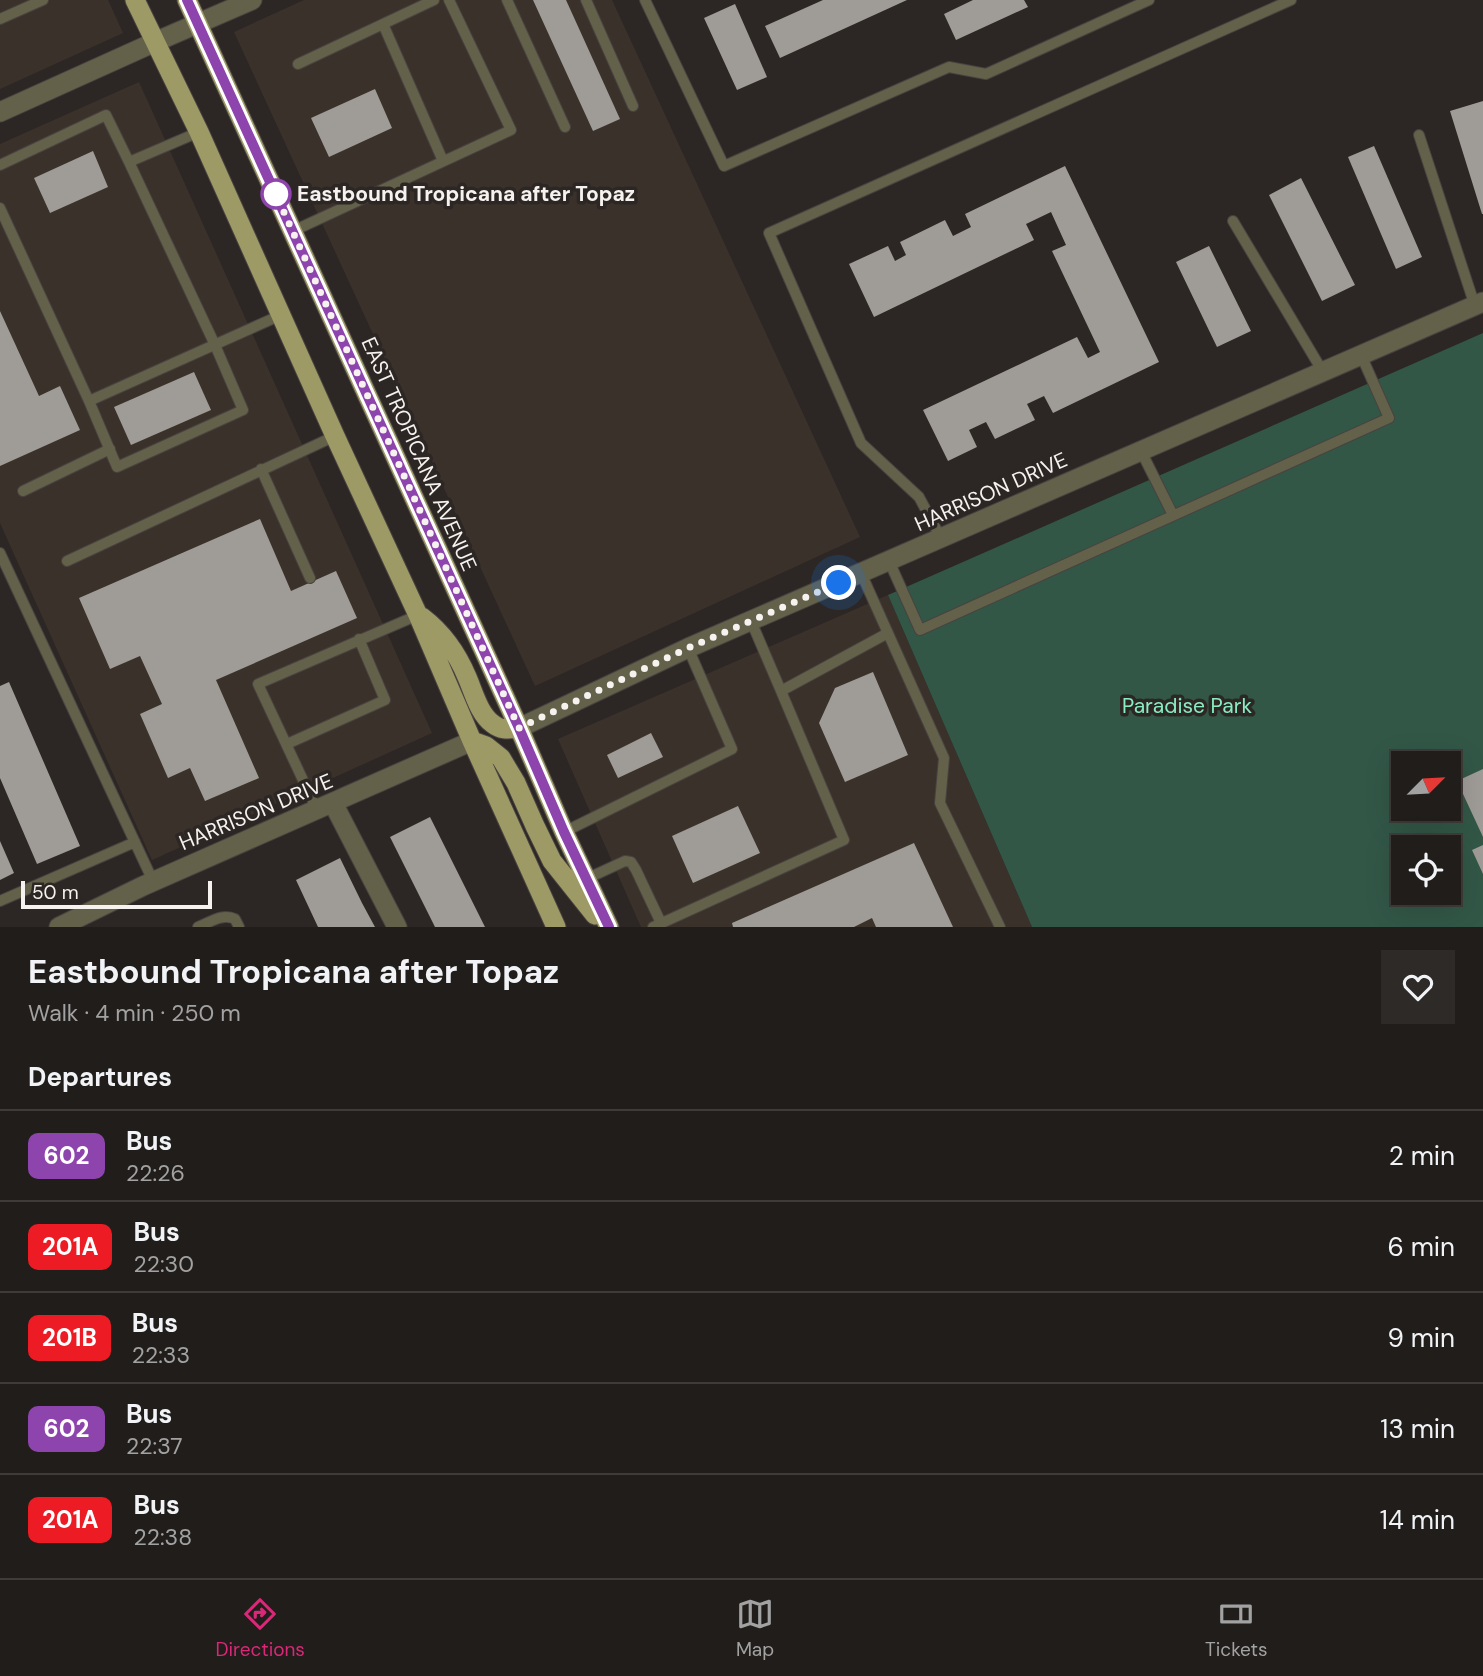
<!DOCTYPE html>
<html lang="en">
<head>
<meta charset="utf-8">
<style>
	:root { --surface:#211d1b; --page:#2d2a28; --text:#f1f3f6; --muted:#a2a2a3; --line:#3e3b3a; --accent:#db2777 }
	body { margin:0; font-family:"DM Sans",sans-serif; background:var(--page); color:var(--text); height:100vh; display:flex; flex-direction:column; font-size:26px; white-space:nowrap }
	* { box-sizing:border-box; margin:0 }
	p { font-size:23px; color:var(--muted) }
	.icon { flex:none; width:38px; height:38px; fill:none; stroke:currentColor; stroke-width:2; stroke-linecap:round; stroke-linejoin:round }
	.map { position:relative; height:927px; overflow:hidden }
	.side { display:flex; flex-direction:column; background:var(--surface); flex:1 }
	.side>* { flex:none }
	.badge { padding:0 14px; border-radius:10px; font-size:24px; line-height:46px }
	.needle { width:46px; rotate:66deg }
	.buttons { position:absolute; left:1391px; top:751px; display:grid; gap:14px }
	.buttons a { display:grid; place-items:center; width:70px; height:70px; border-radius:0px; background:var(--surface); box-shadow:0 7px 28px #0002,0 0 0 2px var(--line); font-size:35px }
	.scale { position:absolute; left:21px; bottom:18px; width:191px; box-sizing:border-box; padding-left:7px; border:4px solid #f5f2f0; border-top:0; font-size:19px; line-height:24px; white-space:nowrap; color:#f5f2f0; -webkit-text-stroke:5px #2c2724; paint-order:stroke }
	.you { position:absolute; width:35px; height:35px; margin:-18px; border:5px solid #fff; border-radius:50%; background:#1a73e8; box-shadow:0 0 0 10px #1a73e833 }
	.map>.badge { position:absolute; translate:-50% -50%; box-shadow:0 0 0 4px #fff }
	h2 { padding:0 28px; font-size:26px; line-height:63px }
	.round { display:grid; place-items:center; flex:none; width:74px; height:74px; border-radius:0px; background:var(--page) }
	.head { display:flex; align-items:center; justify-content:space-between; height:119px; padding:0 28px }
	h1 { font-size:33px; font-weight:700; line-height:52px }
	ul { padding:0; list-style:none }
	li { display:flex; align-items:center; gap:21px; height:91px; padding:0 28px; border-top:2px solid var(--line) }
	li div { flex:1 }
	li b { display:block; font-size:26px }
	li em { font-style:normal }
	li .badge { min-width:77px; font-weight:700; text-align:center }
	.tabs { display:flex; justify-content:space-around; align-items:center; height:98px; border-top:2px solid var(--line); background:var(--surface); font-size:19px; color:var(--muted) }
	.tabs a { display:grid; justify-items:center; gap:4px }
	.tabs .selected { color:var(--accent) }
	.map>svg:first-child { display:block }
</style>
</head>
<body>
<div class="map">
<svg width="1483" height="927" viewBox="0 0 1483 927">
	<rect width="100%" height="100%" fill="#2c2724"/>
	<path fill="#3b312b" d="M0 0H108L123 33 0 89Z
		M304 0H612L860 537 535 686 234 32Z
		M139 82 432 733 152 860 0 523V144Z
		M888 595 1032 927H641L558 739Z"/>
	<path fill="#325747" fill-rule="evenodd" d="M1483 333V927H1032L888 595ZM1404 763H1449V808H1404ZM1404 847H1449V892H1404Z"/>
	<path fill="#9f9b96" d="M533 0H566L620 119 593 131Z
		M823 0H907L780 58 765 26Z
		M973 0H1024L1028 7 956 40 944 14Z
		M735 4 767 77 737 90 704 18Z
		M375 89 392 128 329 157 311 118Z
		M1483 101V214H1482L1450 111Z
		M1374 146 1422 257 1396 269 1348 157Z
		M93 151 108 187 50 213 34 178Z
		M1065 166 1159 362 1053 413 1044 396 1027 404 1035 420 995 439 986 422 969 430 977 447 948 461 923 410 1077 337 1088 358 1100 352 1052 251 1066 245 1051 212 1026 224 1034 240 874 317 849 264 888 246 895 261 906 255 900 242 945 220 953 236 971 227 965 214Z
		M1301 178 1355 285 1322 301 1269 195Z
		M1209 246 1251 331 1217 347 1176 262Z
		M0 311 39 396 60 386 80 430 0 466Z
		M194 372 211 410 131 445 114 407Z
		M260 519 291 591 336 571 357 618 216 680 259 778 205 801 190 768 168 778 140 714 162 704 140 656 110 669 79 598Z
		M873 672 908 755 845 782 819 723 835 688Z
		M9 682 80 846 37 864 0 778V686Z
		M651 733 663 757 618 778 607 755Z
		M1483 769V837L1457 781Z
		M738 806 760 853 693 883 672 836Z
		M430 817 485 927H435L390 837Z
		M0 841 14 873 0 880Z
		M914 843 953 927H876L872 918 854 927H733L732 923Z
		M1483 845V874L1472 850Z
		M340 858 362 903 375 927H318L296 880Z"/>
	<g fill="none" stroke-linecap="round" stroke-linejoin="round">
		<g stroke="#484341" stroke-width="12">
			<path id="service" d="M507 0 565 127
				M586 0 633 106
				M645 0 724 166 949 67 986 74 1149 0
				M0 19 43 0
				M383 24 443 161
				M298 64 434 0
				M1419 135 1475 306
				M0 165 106 115 129 162
				M0 208 89 401 281 315
				M1233 221 1323 372
				M293 231 511 130 449 0
				M89 401 117 467 243 410 215 345 129 162 199 132
				M1141 451 1173 515
				M261 469 310 578
				M23 491 110 449
				M941 538 919 497 861 443 769 233 1291 0
				M0 553 153 881
				M67 561 335 436
				M889 561 920 630 1389 418 1361 355
				M861 573 944 758 940 803 1000 927
				M751 621 781 691
				M287 744 385 700 359 639
				M317 810 258 684 418 615
				M564 832 732 749 688 648
				M586 879 625 861 631 862 636 870 661 923
				M0 901 135 842
				M198 927C211 922 222 913 235 919L239 927
				M653 927 844 840 781 691 888 633"/>
		</g>
		<g stroke="#484341" stroke-width="21">
			<path id="minor" d="M0 112 155 42
				M519 728 688 648 1483 302
				M333 803 397 927
				M59 927 143 886 472 741"/>
		</g>
		<g stroke="#484341" stroke-width="21">
			<path id="tertiary" d="M155 42 252 0"/>
		</g>
		<g stroke="#484341" stroke-width="21">
			<path id="primary" d="M135 0 199 132 335 436 418 615 472 741 556 927
				M187 0 519 728 564 832 609 927
				M422 617C443 633 457 653 467 677 474 693 479 714 493 724 502 731 509 729 519 728
				M472 741 486 746 501 758 516 783 535 826 552 861 595 915"/>
		</g>
		<use href="#service" stroke="#636149" stroke-width="10"/>
		<use href="#minor" stroke="#636149" stroke-width="19"/>
		<use href="#tertiary" stroke="#636149" stroke-width="19"/>
		<use href="#primary" stroke="#9e9a66" stroke-width="19"/>
	</g>
	<g fill="none" stroke-linecap="round" stroke-linejoin="round">
		<g stroke="#fff" stroke-width="16">
			<path id="line" d="M187 0 519 728 564 832 609 927"/>
		</g>
		<use href="#line" stroke="#8e44ad" stroke-width="10"/>
		<path stroke="#f5f2f0" stroke-width="7" stroke-dasharray="0 12.6" d="M276 194 272 186 519 728 688 648 839 583"/>
	</g>
	<circle fill="#fff" stroke="#8e44ad" stroke-width="3.5" cx="276" cy="194" r="14"/>
	<g text-anchor="middle" dominant-baseline="central" stroke-width="7" stroke-linejoin="round" paint-order="stroke">
		<g font-size="21" font-weight="bold" fill="#f5f2f0" stroke="#2c2724" text-anchor="start">
			<text x="297" y="194">Eastbound Tropicana after Topaz</text>
		</g>
		<g font-size="21" fill="#f5f2f0" stroke="#2c2724">
			<text transform="translate(419 454) rotate(66)">EAST TROPICANA AVENUE</text>
			<text transform="translate(991 492) rotate(-24)">HARRISON DRIVE</text>
			<text transform="translate(256 812) rotate(-23)">HARRISON DRIVE</text>
		</g>
		<g font-size="21" fill="#89edc2" stroke="#2c2724">
			<text x="1187" y="706">Paradise Park</text>
		</g>
	</g>
</svg>
<div class="buttons">
<a><svg class="needle" viewBox="-14 -14 28 28"><path d="M0-13l5 13h-10z" fill="#e53935"/><path d="M0 13l5-13h-10z" fill="#a2a2a3"/></svg></a>
<a><svg class="icon" aria-label="locate" viewBox="0 0 24 24"><circle cx="12" cy="12" r="6"/><path d="M12 2v4M12 18v4M2 12h4M18 12h4"/></svg></a>
</div>
<div class="scale">50 m</div>
<div class="you" style="left:839px;top:583px"></div>
</div>
<section class="side">
<div class="head"><div><h1>Eastbound Tropicana after Topaz</h1><p>Walk · 4 min · 250 m</p></div><a class="round"><svg class="icon" aria-label="heart" viewBox="0 0 24 24"><path d="M12 20l-8-8c-3-5 5-10 8-4 3-6 11-1 8 4z"/></svg></a></div>
<h2>Departures</h2>
<ul>
<li><span class="badge" style="background:#8e44ad;color:#fff">602</span><div><b>Bus</b><p>22:26</p></div><em>2 min</em></li>
<li><span class="badge" style="background:#ed1b24;color:#fff">201A</span><div><b>Bus</b><p>22:30</p></div><em>6 min</em></li>
<li><span class="badge" style="background:#ed1b24;color:#fff">201B</span><div><b>Bus</b><p>22:33</p></div><em>9 min</em></li>
<li><span class="badge" style="background:#8e44ad;color:#fff">602</span><div><b>Bus</b><p>22:37</p></div><em>13 min</em></li>
<li><span class="badge" style="background:#ed1b24;color:#fff">201A</span><div><b>Bus</b><p>22:38</p></div><em>14 min</em></li>
</ul>
</section>
<nav class="tabs">
<a class="selected"><svg class="icon" aria-label="directions" viewBox="0 0 24 24"><path d="M12 3l9 9-9 9-9-9zM9 14v-3h6M13 9l2 2-2 2"/></svg>Directions</a>
<a><svg class="icon" aria-label="map" viewBox="0 0 24 24"><path d="M3 6l6-2 6 2 6-2v14l-6 2-6-2-6 2zM9 4v14M15 6v14"/></svg>Map</a>
<a><svg class="icon" aria-label="tickets" viewBox="0 0 24 24"><path d="M3 7h18v10H3zM15 7v10"/></svg>Tickets</a>
</nav>
</body>
</html>
